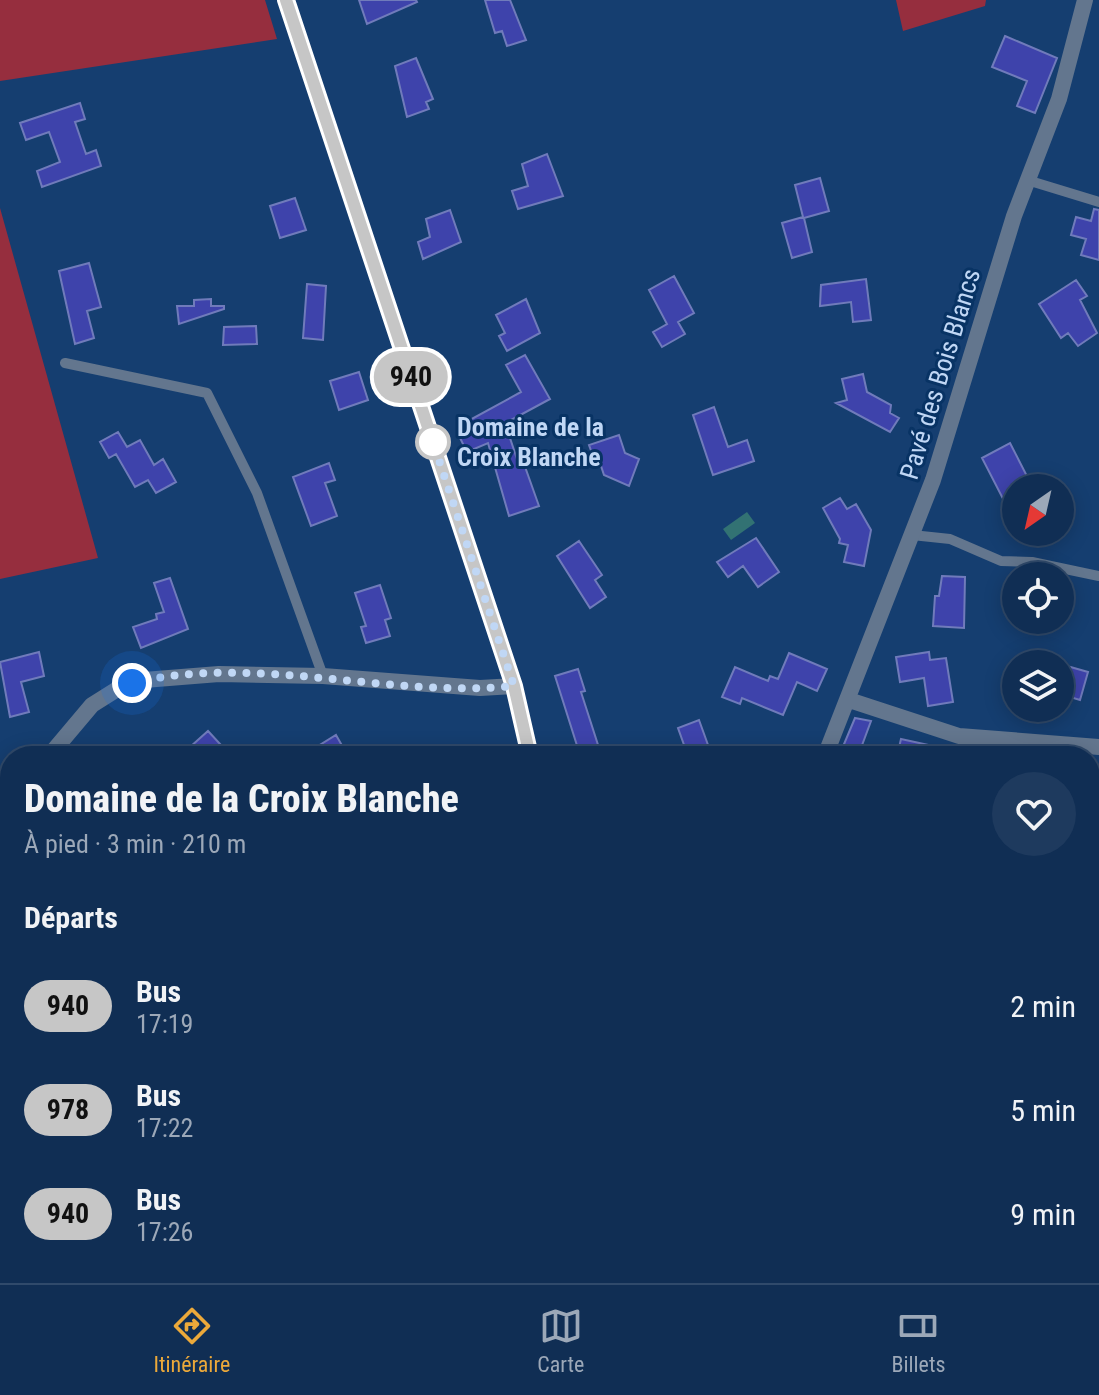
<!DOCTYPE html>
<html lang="fr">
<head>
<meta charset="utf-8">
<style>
	:root { --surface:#102e54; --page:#1e3a5e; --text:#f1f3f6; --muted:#9ca8b8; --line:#304a6b; --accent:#eca93a }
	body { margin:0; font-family:"Roboto Condensed",sans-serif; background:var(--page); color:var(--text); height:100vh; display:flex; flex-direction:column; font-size:30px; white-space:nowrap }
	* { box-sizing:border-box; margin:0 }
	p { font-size:26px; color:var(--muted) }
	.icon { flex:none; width:44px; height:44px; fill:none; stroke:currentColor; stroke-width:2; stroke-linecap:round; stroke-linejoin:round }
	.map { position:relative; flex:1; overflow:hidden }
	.sheet { position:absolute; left:0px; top:746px; width:1100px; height:538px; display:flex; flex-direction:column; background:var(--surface); border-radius:32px 32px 0 0; box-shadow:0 4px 20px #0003,0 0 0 2px var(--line) }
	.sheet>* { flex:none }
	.badge { padding:0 16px; border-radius:26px; font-size:28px; line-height:52px }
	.needle { width:52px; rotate:214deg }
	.tools { position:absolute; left:1002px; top:474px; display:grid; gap:16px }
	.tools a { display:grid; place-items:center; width:72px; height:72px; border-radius:50%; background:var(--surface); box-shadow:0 4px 20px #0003,0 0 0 2px var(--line); font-size:40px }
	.you { position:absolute; width:40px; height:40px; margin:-20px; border:6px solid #fff; border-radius:50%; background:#1a73e8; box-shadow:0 0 0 12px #1a73e833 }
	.map>.badge { position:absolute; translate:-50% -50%; box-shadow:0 0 0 4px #fff }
	h2 { padding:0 24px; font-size:30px; line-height:72px }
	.round { display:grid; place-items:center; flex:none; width:84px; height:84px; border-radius:42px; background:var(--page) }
	.overview { display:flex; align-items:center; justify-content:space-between; height:136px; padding:0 24px }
	h1 { font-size:38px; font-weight:800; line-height:60px }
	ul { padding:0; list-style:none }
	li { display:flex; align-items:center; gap:24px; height:104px; padding:0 24px }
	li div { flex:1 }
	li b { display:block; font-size:30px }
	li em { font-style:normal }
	li .badge { min-width:88px; font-weight:700; text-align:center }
	.menu { display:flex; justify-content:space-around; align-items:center; height:112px; border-top:2px solid var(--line); background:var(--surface); font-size:22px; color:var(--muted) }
	.menu a { display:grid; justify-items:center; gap:4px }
	.menu .active { color:var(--accent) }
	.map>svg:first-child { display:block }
</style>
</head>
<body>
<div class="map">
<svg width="1099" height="1283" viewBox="0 0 1099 1283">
	<rect width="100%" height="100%" fill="#153e70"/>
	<path fill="#962e3e" d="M0 0H265L277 39 0 81Z
		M896 0H986L985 6 903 31Z
		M0 208 98 558 0 579Z
		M1090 948 1099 950V1283H805L811 1274H1090Z
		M10 1159V1274H221L222 1283H0V1161Z
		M413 1274H511V1283H413Z"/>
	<path fill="#327273" d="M747 512 755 523 731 540 723 529Z"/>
	<path fill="#3e43ab" stroke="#707bbb" stroke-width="2" d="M359 0H416L417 2 367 24Z
		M485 0H510L526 40 507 46 502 31 495 33Z
		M1005 36 1057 58 1035 113 1017 106 1027 81 992 67Z
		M416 58 433 99 426 102 429 109 407 117 395 66Z
		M80 103 85 119 75 122 86 154 96 150 101 166 42 187 37 171 60 162 49 132 26 140 20 123Z
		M547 154 563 196 518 209 512 191 528 186 522 164Z
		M820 178 829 211 804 218 812 252 792 258 782 223 803 217 795 185Z
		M295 198 306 230 280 238 270 206Z
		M1094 209 1099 210V260L1081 255 1086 239 1071 235 1076 217 1091 221Z
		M450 210 461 242 423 259 418 242 430 237 426 219Z
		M89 263 101 307 87 311 94 338 75 344 59 271Z
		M674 276 694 313 678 322 685 334 662 347 653 332 667 324 649 290Z
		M866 279 871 320 853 322 851 302 820 306 821 285Z
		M1076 280 1087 296 1080 300 1097 333 1078 346 1068 333 1061 338 1039 304Z
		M307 284 326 286 323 340 303 338Z
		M211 299V306H224V309L179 324 177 306H194V300Z
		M526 299 540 333 507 351 499 336 505 333 496 315Z
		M256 326 257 344 223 345 224 327Z
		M525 355 550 399 511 420 515 428 508 432 519 465 524 464 539 506 509 516 488 443 467 452 459 436 472 429 468 421 521 392 506 365Z
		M359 372 368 400 339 410 330 381Z
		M863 374 867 392 891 405 890 413 899 418 890 432 836 403 847 400 842 379Z
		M714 407 728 447 747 440 754 461 713 475 693 415Z
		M118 432 127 447 140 440 154 465 163 459 176 482 156 493 148 480 135 487 116 454 109 458 100 442Z
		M619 435 625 453 639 459 629 486 604 475 600 463 596 464 589 445Z
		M1010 443 1033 488H1016V524L982 458Z
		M329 463 335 480 325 483 337 516 311 526 293 477Z
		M840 498 847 509 856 504 871 530 864 566 844 562 848 545 839 543 840 539 823 508Z
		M756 538 779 572 758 587 743 566 728 577 717 562Z
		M579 541 602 575 595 580 606 597 590 608 557 556Z
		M942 576 965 577 964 628 933 626 935 596H939Z
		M170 578 188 629 141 648 133 627 157 619 156 614 164 612 154 583Z
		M380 585 391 618 385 620 390 636 366 643 361 627 366 626 355 593Z
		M39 652 44 676 21 682 29 712 10 717 0 662Z
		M929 652 930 660 946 658 953 702 928 706 924 678 900 682 896 657Z
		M789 653 827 669 817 691 797 682 783 715 742 698 740 704 722 697 735 667 768 681 770 676 778 679Z
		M1060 664 1088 672 1080 700 1060 694Z
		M578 669 585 691 581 692 599 748 580 755 555 676Z
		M855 718 871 721 858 756H839Z
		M699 720 712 756H688L678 728Z
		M208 731 220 744 206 756H180Z
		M336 735 348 756H302Z
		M901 739 947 749 946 756H897Z"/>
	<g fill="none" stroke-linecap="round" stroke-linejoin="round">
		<path stroke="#63768e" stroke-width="10" d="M1027 180 1099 202
			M65 363 207 393 257 493 323 676
			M912 535 950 539 1001 561 1032 562 1099 576"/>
		<path stroke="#63768e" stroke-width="16" d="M849 700 959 736 1099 747
			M49 756 92 705 119 688 144 680 219 674 323 676 480 688 514 686
			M825 756 933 480 1014 216 1059 99 1085 0
			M0 802 10 799
			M0 826 10 811
			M592 1283 598 1274"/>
		<path stroke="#7794bb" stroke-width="16" d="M286 0 514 686 530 756
			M532 1283V1274
			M549 1283 550 1274"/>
	</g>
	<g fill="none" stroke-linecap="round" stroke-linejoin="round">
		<g stroke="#fff" stroke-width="18">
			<path id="line" d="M286 0 514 686 530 756"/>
		</g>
		<use href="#line" stroke="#c6c6c6" stroke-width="12"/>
		<path stroke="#c0d7f5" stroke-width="8" stroke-dasharray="0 14.4" d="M132 683C257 653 390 699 514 686L433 442"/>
	</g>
	<circle fill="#fff" stroke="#c6c6c6" stroke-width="4" cx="433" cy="442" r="16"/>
	<g text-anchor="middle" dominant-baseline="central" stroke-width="6" stroke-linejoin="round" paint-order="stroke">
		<g font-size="26" fill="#c0d7f5" stroke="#083364">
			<text transform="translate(940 374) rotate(-73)">Pavé des Bois Blancs</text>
		</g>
		<g font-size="26" font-weight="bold" fill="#c0d7f5" stroke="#083364" text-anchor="start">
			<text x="457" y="427">Domaine de la<tspan x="457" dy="30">Croix Blanche</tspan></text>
		</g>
	</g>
</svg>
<div class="tools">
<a><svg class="needle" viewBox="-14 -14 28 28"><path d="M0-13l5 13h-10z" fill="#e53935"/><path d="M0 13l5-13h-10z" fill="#9ca8b8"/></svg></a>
<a><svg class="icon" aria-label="locate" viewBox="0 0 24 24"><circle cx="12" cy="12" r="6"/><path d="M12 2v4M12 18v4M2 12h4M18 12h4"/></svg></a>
<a><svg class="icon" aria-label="layers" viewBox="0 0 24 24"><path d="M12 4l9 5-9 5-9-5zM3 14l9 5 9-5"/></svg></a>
</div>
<div class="you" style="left:132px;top:683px"></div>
<b class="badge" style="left:411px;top:377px;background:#c6c6c6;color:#111">940</b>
<section class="sheet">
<div class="overview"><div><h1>Domaine de la Croix Blanche</h1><p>À pied · 3 min · 210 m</p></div><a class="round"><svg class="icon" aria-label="heart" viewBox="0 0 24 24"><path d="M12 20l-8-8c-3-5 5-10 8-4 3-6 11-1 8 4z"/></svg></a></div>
<h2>Départs</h2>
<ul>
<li><span class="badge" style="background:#c6c6c6;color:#111">940</span><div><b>Bus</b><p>17:19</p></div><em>2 min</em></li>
<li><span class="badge" style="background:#c6c6c6;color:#111">978</span><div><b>Bus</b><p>17:22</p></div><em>5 min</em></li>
<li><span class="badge" style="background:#c6c6c6;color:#111">940</span><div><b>Bus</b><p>17:26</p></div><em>9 min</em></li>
</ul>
</section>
</div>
<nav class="menu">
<a class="active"><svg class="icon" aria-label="directions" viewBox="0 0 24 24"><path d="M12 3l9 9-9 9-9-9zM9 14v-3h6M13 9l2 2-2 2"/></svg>Itinéraire</a>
<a><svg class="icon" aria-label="map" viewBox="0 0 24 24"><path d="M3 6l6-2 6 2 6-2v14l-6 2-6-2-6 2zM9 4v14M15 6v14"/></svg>Carte</a>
<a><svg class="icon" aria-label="tickets" viewBox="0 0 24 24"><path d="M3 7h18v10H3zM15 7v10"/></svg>Billets</a>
</nav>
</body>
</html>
